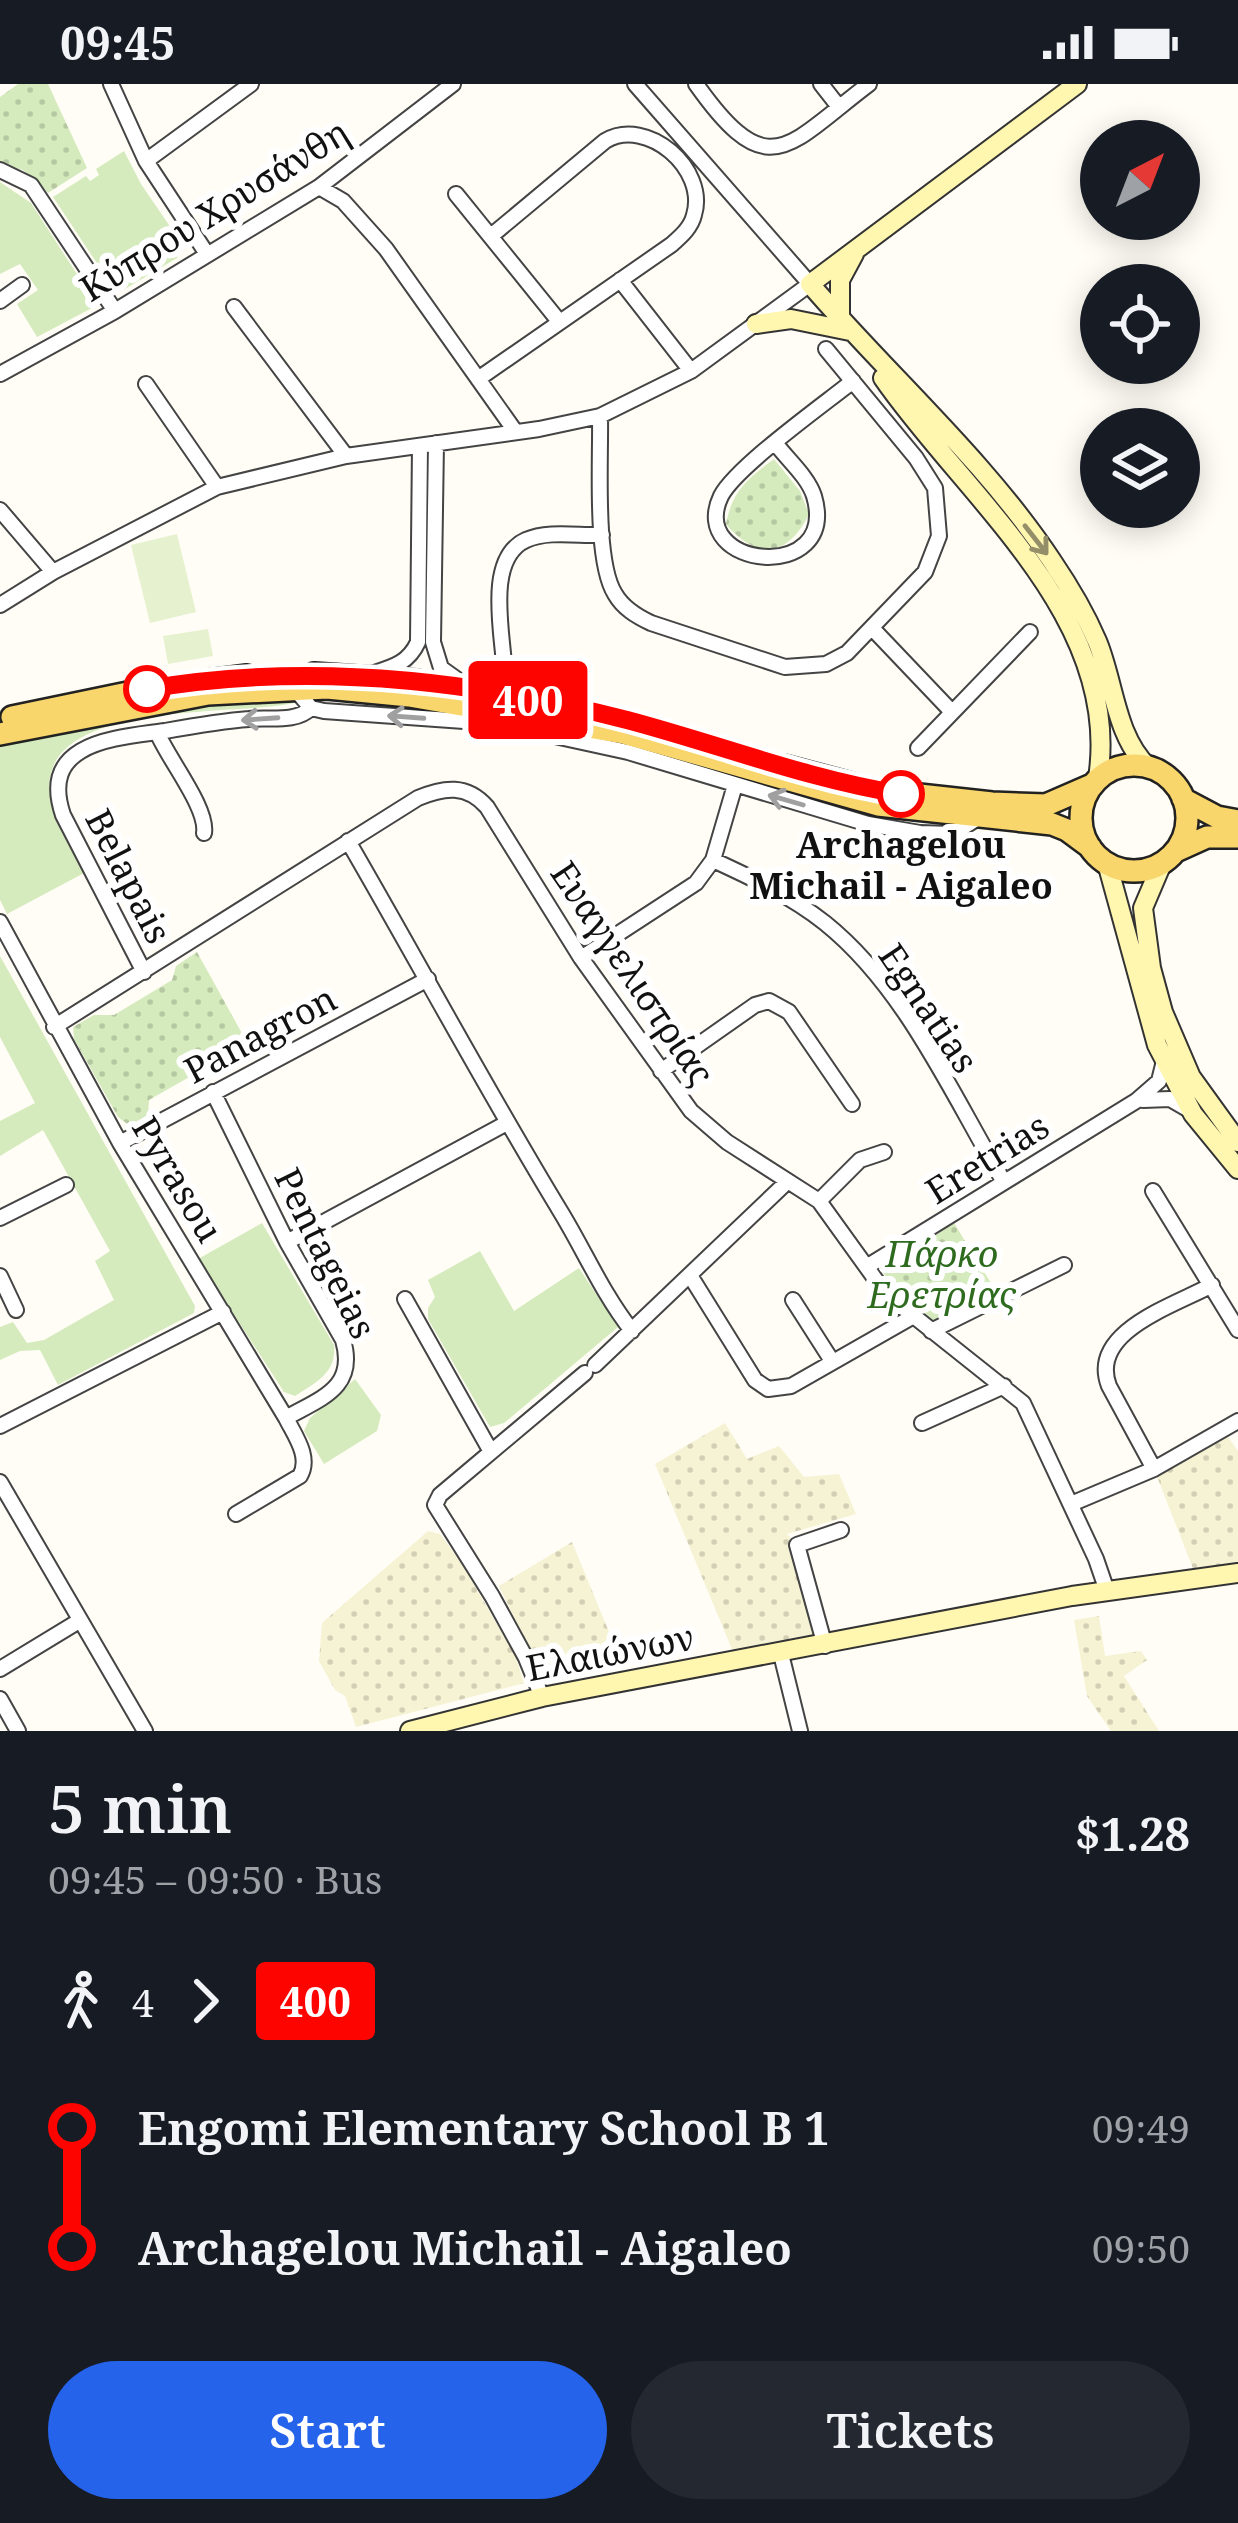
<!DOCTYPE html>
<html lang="en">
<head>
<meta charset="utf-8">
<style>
	:root { --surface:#171b24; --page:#242831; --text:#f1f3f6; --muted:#9ea1a6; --accent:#2563eb }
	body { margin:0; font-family:"Noto Serif",serif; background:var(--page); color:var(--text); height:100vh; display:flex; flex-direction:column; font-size:45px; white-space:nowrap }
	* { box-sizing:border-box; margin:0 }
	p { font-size:39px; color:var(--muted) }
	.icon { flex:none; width:66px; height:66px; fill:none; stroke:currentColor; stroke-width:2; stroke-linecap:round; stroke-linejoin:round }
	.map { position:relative; height:1647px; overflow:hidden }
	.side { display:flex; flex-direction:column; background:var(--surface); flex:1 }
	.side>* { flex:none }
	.badge { padding:0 24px; border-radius:9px; font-size:42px; line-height:78px }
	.needle { width:78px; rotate:42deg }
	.buttons { position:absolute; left:1080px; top:36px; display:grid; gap:24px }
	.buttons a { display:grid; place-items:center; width:120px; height:120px; border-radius:50%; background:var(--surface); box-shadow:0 6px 30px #0003; font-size:60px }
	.map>.badge { position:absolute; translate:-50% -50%; box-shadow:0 0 0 6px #fff }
	.legs { display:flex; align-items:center; gap:18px; height:132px; padding:0 48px; font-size:39px }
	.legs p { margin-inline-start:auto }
	.summary { display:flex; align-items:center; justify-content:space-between; height:204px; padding:0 48px }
	h1 { font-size:66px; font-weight:600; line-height:90px }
	.button { display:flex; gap:24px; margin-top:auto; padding:24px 48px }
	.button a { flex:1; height:138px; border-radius:72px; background:var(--accent); color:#fff; font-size:48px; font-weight:600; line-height:138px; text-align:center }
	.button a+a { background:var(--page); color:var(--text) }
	ul { padding:0 48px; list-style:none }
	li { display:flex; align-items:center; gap:42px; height:120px; font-size:45px }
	li i { display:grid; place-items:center; width:18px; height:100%; margin:0 15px; background:currentColor }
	li i::after { content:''; width:30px; height:30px; margin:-15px; border:9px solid; border-radius:50%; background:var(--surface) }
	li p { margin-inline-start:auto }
	li:first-child i { background:linear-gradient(#0000 50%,currentColor 0) }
	li:last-child i { background:linear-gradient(currentColor 50%,#0000 0) }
	.status { display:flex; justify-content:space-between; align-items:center; height:84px; padding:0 60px; background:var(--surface); direction:ltr }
	.status svg { height:33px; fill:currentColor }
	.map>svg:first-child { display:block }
</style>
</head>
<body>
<div class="status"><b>09:45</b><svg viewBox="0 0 49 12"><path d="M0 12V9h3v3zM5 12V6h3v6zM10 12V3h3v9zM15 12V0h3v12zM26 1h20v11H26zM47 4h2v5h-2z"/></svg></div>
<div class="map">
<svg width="1238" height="1647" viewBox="0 0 1238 1647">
	<defs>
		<pattern id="farmland-dots" width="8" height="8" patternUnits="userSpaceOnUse" patternTransform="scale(3)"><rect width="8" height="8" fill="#f6f3d4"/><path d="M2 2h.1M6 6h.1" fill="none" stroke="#d2cfb5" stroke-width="1.8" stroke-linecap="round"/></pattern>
		<pattern id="park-dots" width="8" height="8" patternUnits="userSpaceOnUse" patternTransform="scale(3)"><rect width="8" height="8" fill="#d5ebbd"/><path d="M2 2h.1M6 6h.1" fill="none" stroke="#b6c8a1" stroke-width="1.8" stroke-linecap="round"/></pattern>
	</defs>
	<rect width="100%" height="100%" fill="#fffdf5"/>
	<path fill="url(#farmland-dots)" d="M725 1339 747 1375 779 1362 804 1393 839 1390 856 1430 787 1450 797 1461 823 1554 734 1570 655 1380Z
		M1223 1346 1238 1367V1479L1194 1487 1154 1385Z
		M428 1447 440 1450 462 1480 515 1571 524 1599 356 1643 345 1612 335 1606 319 1577 322 1539Z
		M572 1458 623 1582 543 1595 499 1502Z
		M1099 1532 1105 1572 1141 1567 1147 1576 1124 1592 1159 1647H1111L1087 1612 1074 1536Z"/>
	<path fill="#d5ebbd" d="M124 67 141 100 182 160 177 174 125 205 112 202 53 113 86 92 90 97 99 91 96 85Z
		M0 98 31 119 93 215 92 224 37 253 17 220 38 206 20 180 0 190Z
		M290 616 298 618C242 634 23 611 52 721 58 743 75 767 86 788L7 830 0 816V659L89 641 112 640 198 619Z
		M0 872 195 1222 194 1229 58 1301 40 1266 20 1267 0 1276V1243L13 1238 27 1259 44 1256 114 1216 95 1177 110 1167 43 1046 0 1072V1037L35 1019 0 953Z
		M262 1139 334 1261C337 1289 316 1298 295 1312L284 1308 198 1175Z
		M480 1167 514 1227 579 1184 618 1243 504 1339 490 1343 428 1235V1224L435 1213 428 1196Z
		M355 1295 381 1331 377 1347 324 1380 304 1347 310 1334Z"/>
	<path fill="url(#park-dots)" d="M18 0H48L87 84 48 109 23 86 0 80V13Z
		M774 375 800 407 809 430C788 473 757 477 726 440 732 407 748 394 774 375Z
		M197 868 255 973 224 990 212 980 149 1016 148 1032 130 1042 118 1033 74 955 73 943 94 931H114L172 896 176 882Z
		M954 1139 994 1204 934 1237 896 1208 880 1184Z"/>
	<path fill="#e6f2cf" d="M177 450 196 528 150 539 131 461Z
		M208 545 213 572 168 580 163 552Z"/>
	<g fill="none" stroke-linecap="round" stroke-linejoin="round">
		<g stroke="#444" stroke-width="18">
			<path id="minor" d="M111 0 146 77 207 170
				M696 0C769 103 787 62 869 0
				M821 0 839 23
				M146 77 251 0
				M0 86 31 101 115 227
				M319 103 343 117 386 165 515 347
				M456 110 558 236
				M620 196 691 287
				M0 217 22 201
				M234 223 346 372
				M0 290 115 227 319 103 453 0
				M478 295 671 161C680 153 691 144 694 131 708 85 647 32 605 57L491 152
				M146 300 217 403
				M600 332C601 374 594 477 615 510 623 524 636 532 651 539L785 583 826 580 847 569 925 488 939 452 935 404 916 374 826 265
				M436 359 433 558 441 584 462 599
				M776 360C788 376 808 393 814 412 840 501 686 485 721 412 736 383 823 321 853 297
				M0 426 53 488
				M0 521 53 488 217 403 346 372 539 345 600 332 691 287 810 200 635 0
				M872 544 952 628
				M504 581C502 546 486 474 526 456 548 446 579 452 602 451
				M374 589C394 583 409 578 418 558L420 362
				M294 604 311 624 324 627 478 638 541 649 628 668 868 740 920 749 952 750 978 734
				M157 648C168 675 208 724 204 749
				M918 664 1030 548
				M348 757C420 881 487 1007 562 1130 586 1170 603 1210 632 1247
				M713 776C752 794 791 812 825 839 906 904 952 1011 1004 1098
				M0 838 120 1059 286 1334C295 1352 311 1373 300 1392L236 1430
				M581 874 696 799 713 776 735 701
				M144 888 63 731C38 657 117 654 165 647 193 642 221 637 249 635 270 633 296 639 311 624
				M54 943 418 714C444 703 467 700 487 723L581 874 691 1027 727 1058 819 1117 886 1210 1023 1319 1096 1475 1107 1507
				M661 987 755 921 769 917 789 928 852 1020
				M213 1008 287 1158 343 1256C357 1304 321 1314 286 1334
				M1143 1016 1170 1015 1189 1026
				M120 1059 428 895
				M1153 1107 1238 1246
				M819 1117 860 1076 884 1068
				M0 1134 66 1101
				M287 1158 507 1039
				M868 1182 1136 1017 1159 997 1164 977
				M0 1192 16 1226
				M691 1193 755 1296 768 1305 791 1302 912 1233
				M405 1215 490 1366
				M793 1216 832 1277
				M931 1247 1064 1181
				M595 1281 788 1097
				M922 1339 1004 1302
				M0 1342 223 1228
				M1154 1385 1109 1302C1088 1248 1173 1222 1212 1201
				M0 1398 145 1647
				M1071 1420 1154 1385 1238 1337
				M825 1562 797 1461 841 1446
				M781 1570 800 1647
				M0 1585 79 1537
				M542 1613 526 1574 492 1512 435 1421 440 1411 585 1289
				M0 1615 18 1647"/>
		</g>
		<g stroke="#333" stroke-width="22">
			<path id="secondary" d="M1077 0 810 200C889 292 985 376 1052 477 1069 502 1085 529 1097 557 1114 597 1115 652 1148 683
				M840 234V196L854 170
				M756 240 791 235 850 247
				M883 294C965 413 1123 533 1098 694
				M1163 777 1143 824 1151 884 1163 928 1191 993 1238 1058
				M1107 779 1157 961 1193 1030 1238 1085
				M410 1647 542 1613 1072 1512 1238 1489"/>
		</g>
		<g stroke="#222" stroke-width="26">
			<path id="primary" d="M314 590 416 597 545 619
				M12 633 147 605 247 592
				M0 650 208 610 327 604 409 612 623 649 878 721 1052 740 1067 746 1090 763
				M1081 734a53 53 0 1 1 106 0a53 53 0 1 1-106 0Z
				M784 682 874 706 992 719 1046 721 1092 701
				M1183 715 1217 733 1238 737
				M1176 767 1207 753H1238"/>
		</g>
		<use href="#minor" stroke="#fff" stroke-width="14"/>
		<use href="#secondary" stroke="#fff6b0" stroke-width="18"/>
		<use href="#primary" stroke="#f9d66b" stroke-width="21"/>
	</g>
	<defs><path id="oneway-shaft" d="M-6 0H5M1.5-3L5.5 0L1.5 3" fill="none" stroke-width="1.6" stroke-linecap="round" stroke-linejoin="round" transform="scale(3)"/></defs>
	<use stroke="#948f68" href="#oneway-shaft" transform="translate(1036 456) rotate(52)"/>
	<g stroke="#a0a0a0">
		<use href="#oneway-shaft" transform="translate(406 633) rotate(-176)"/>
		<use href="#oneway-shaft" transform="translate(260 635) rotate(176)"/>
		<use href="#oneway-shaft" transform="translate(786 716) rotate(-164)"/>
	</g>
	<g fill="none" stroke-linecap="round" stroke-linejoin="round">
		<g stroke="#fff" stroke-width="27">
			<path id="line-1" d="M147 605C307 578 470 595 627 636 718 660 807 695 901 710"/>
		</g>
		<use href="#line-1" stroke="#fe0400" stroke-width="18"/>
	</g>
	<g fill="#fff" stroke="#fe0400" stroke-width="6">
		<circle cx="147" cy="605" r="21"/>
		<circle cx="901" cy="710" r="21"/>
	</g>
	<g text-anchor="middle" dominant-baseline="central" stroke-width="12" stroke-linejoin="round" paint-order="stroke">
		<g font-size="36" fill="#111" stroke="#fff">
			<text transform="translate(214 126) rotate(-32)">Κύπρου Χρυσάνθη</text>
			<text transform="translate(129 792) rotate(63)">Belapais</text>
			<text transform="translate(633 889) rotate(56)">Ευαγγελιστρίας</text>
			<text transform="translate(929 924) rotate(56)">Egnatias</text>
			<text transform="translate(260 950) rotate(-28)">Panagron</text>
			<text transform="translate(987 1074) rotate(-32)">Eretrias</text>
			<text transform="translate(178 1095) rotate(59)">Pyrasou</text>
			<text transform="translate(326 1169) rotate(64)">Pentageias</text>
			<text transform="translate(610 1568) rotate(-11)">Ελαιώνων</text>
		</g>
		<g font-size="36" font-weight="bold" fill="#111" stroke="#fff">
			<text x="901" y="760">Archagelou<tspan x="901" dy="41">Michail - Aigaleo</tspan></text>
		</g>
		<g font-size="36" font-style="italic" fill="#2f6b1f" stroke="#fff">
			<text x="942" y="1169">Πάρκο<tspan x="942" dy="41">Ερετρίας</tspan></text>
		</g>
	</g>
</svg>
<div class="buttons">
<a><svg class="needle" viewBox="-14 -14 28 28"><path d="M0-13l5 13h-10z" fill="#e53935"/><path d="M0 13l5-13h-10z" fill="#9ea1a6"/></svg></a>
<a><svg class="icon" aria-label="locate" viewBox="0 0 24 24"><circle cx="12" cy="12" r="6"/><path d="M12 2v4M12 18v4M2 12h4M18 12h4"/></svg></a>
<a><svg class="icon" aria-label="layers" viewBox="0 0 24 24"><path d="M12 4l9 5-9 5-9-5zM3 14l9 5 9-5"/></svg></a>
</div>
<b class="badge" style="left:528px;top:616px;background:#fe0400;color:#fff">400</b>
</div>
<section class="side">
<div class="summary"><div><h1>5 min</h1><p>09:45 – 09:50 · Bus</p></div><b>$1.28</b></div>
<div class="legs"><svg class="icon" aria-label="walk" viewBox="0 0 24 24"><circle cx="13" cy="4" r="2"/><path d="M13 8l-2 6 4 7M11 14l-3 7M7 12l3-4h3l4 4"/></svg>4<svg class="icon" aria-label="forward" viewBox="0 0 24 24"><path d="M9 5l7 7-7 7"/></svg><b class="badge" style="background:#fe0400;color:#fff">400</b></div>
<ul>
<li><i style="color:#fe0400"></i><b>Engomi Elementary School B 1</b><p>09:49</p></li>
<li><i style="color:#fe0400"></i><b>Archagelou Michail - Aigaleo</b><p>09:50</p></li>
</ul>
<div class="button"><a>Start</a><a>Tickets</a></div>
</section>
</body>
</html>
